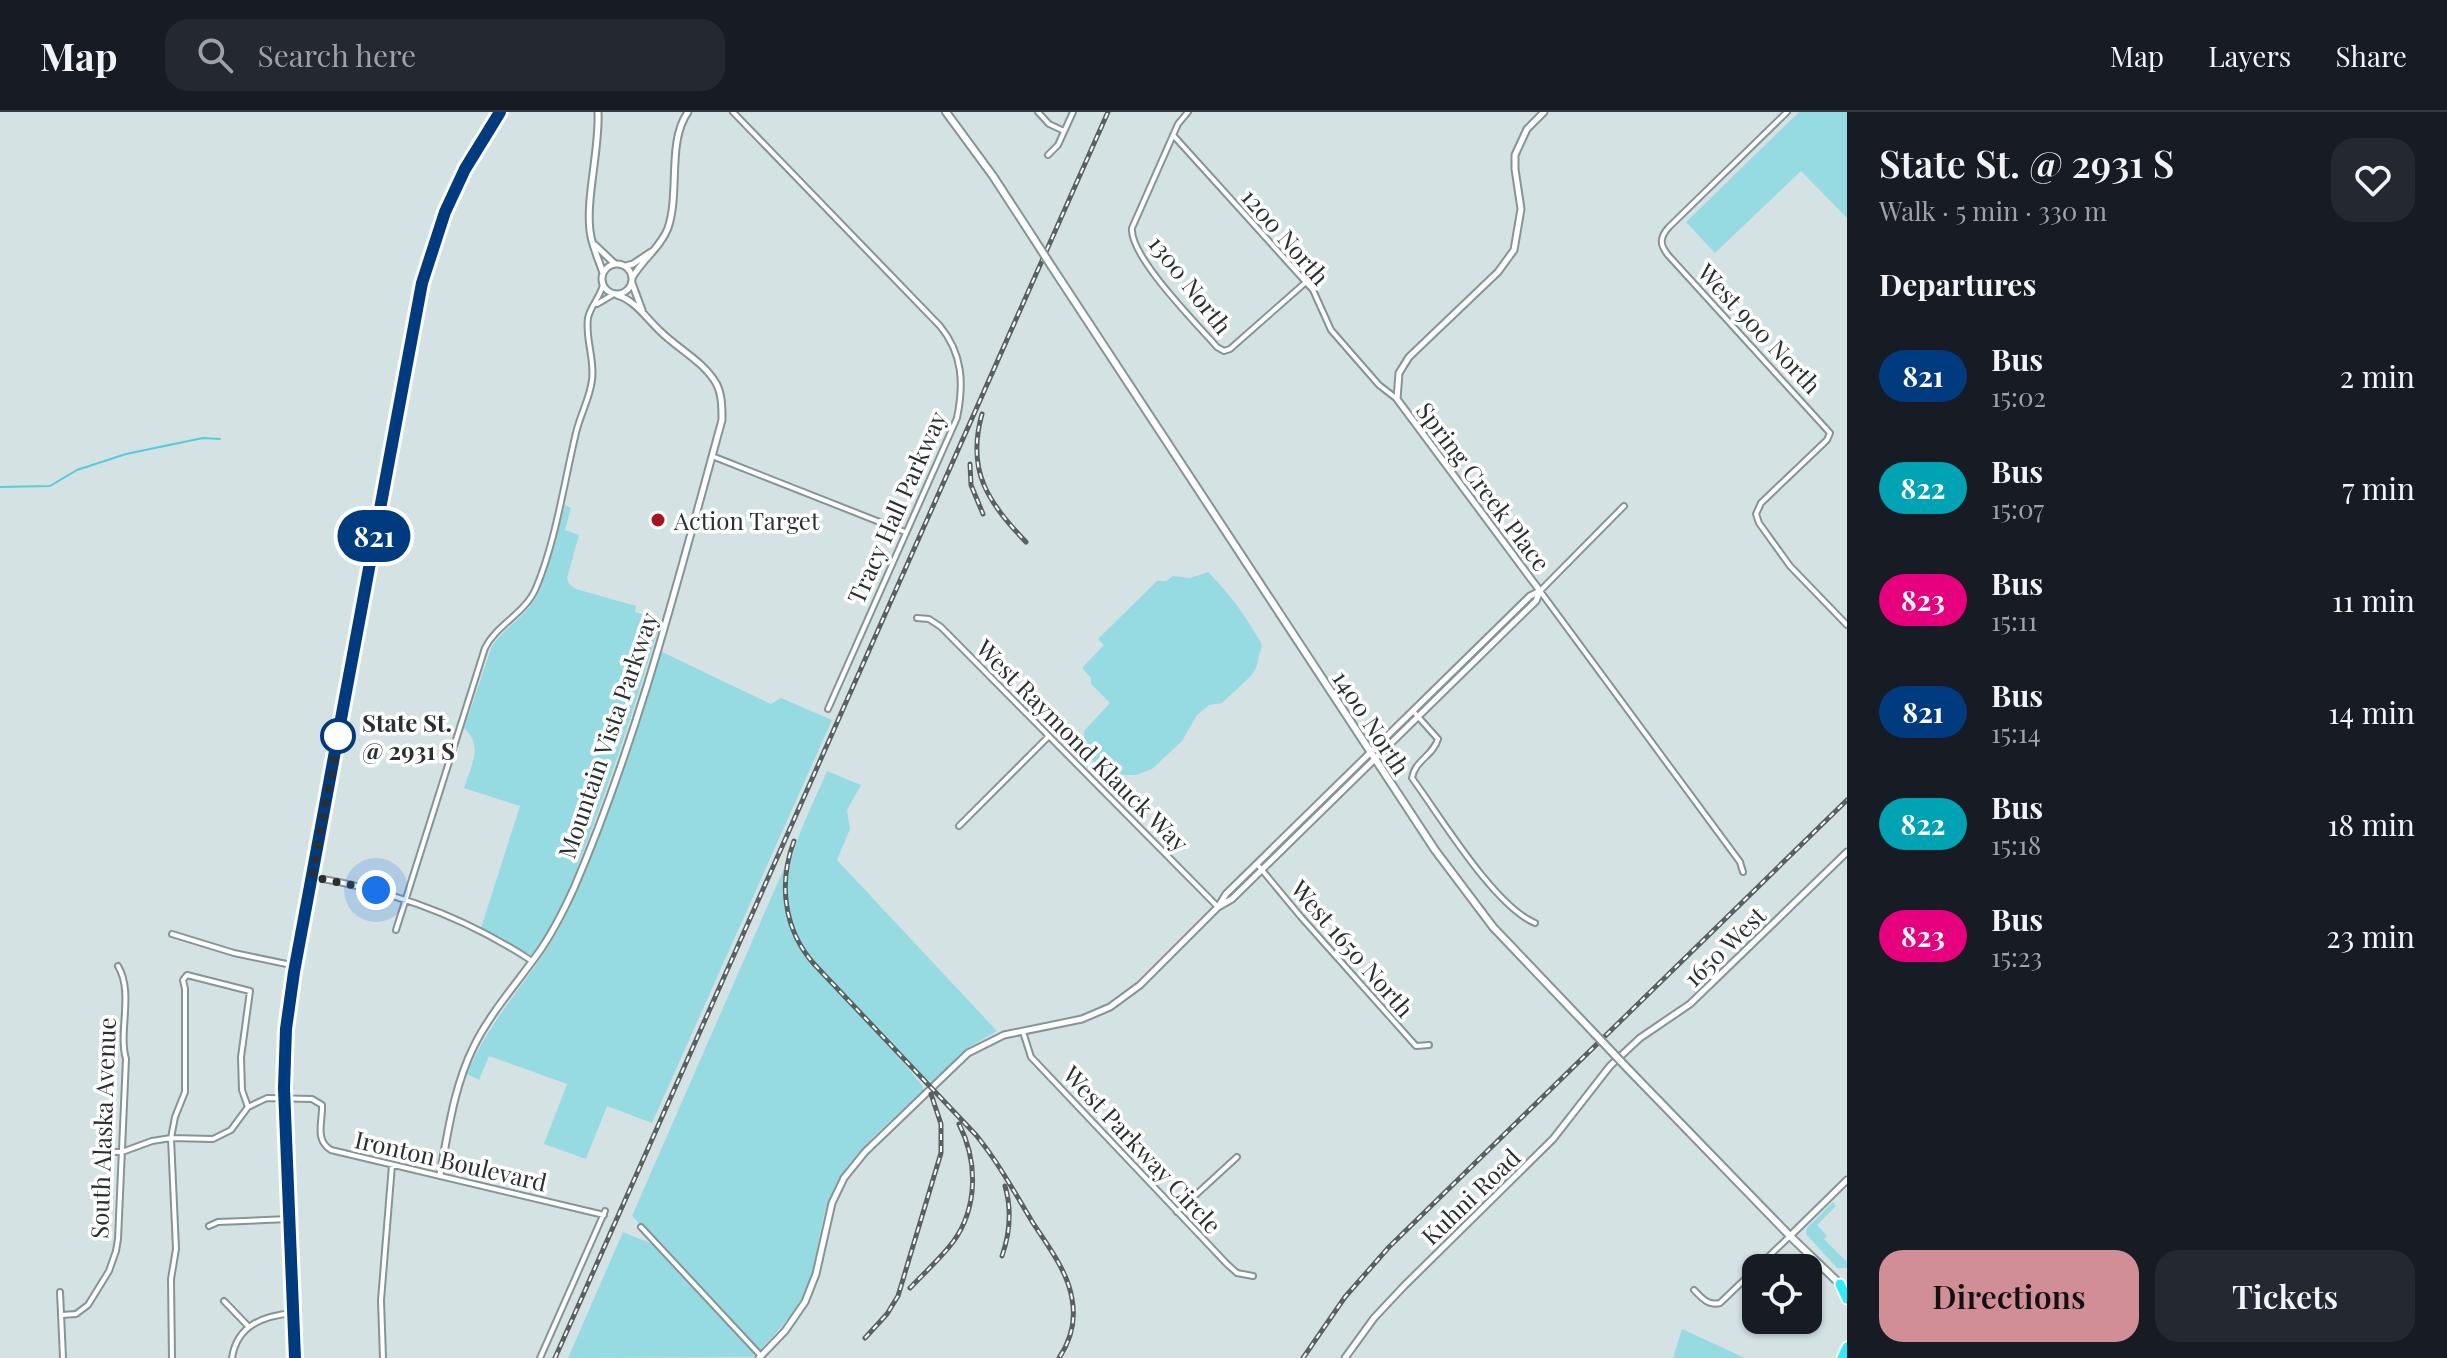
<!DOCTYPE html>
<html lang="en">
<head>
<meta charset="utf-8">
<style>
	:root { --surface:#171b24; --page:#242831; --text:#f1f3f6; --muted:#9ea1a6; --line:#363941; --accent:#d18e96 }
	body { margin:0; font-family:"Playfair Display",serif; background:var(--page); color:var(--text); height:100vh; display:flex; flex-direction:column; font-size:30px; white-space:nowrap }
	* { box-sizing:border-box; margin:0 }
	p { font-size:26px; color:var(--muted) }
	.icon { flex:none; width:44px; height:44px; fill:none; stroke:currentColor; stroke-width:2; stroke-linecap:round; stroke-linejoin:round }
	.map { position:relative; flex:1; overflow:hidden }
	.panel { display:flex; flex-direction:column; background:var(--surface); width:600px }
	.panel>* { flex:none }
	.badge { padding:0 16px; border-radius:26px; font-size:28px; line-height:52px }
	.tools { position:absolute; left:1742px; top:1142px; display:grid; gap:16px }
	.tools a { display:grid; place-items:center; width:80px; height:80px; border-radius:16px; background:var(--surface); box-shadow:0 2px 6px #0004; font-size:40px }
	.you { position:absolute; width:40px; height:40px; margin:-20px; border:6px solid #fff; border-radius:50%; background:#1a73e8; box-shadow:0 0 0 12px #1a73e833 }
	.map>.badge { position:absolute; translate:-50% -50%; box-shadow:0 0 0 4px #fff }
	h2 { padding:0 32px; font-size:30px; line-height:72px }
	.round { display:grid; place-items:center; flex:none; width:84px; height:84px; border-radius:24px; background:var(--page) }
	.overview { display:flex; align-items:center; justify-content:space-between; height:136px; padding:0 32px }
	h1 { font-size:38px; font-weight:600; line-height:60px }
	.button { display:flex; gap:16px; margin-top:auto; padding:16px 32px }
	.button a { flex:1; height:92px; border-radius:24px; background:var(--accent); color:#111; font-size:32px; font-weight:600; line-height:92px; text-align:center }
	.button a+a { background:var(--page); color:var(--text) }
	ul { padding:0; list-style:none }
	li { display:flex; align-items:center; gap:24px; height:112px; padding:0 32px }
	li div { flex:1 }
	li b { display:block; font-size:30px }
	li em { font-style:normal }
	li .badge { min-width:88px; font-weight:700; text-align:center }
	header { display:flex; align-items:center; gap:48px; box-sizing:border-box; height:112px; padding:0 40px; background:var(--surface); border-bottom:2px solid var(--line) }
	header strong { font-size:38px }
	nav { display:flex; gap:44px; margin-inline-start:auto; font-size:28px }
	.search { width:560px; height:72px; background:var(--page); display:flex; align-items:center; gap:20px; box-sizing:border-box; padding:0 28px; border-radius:24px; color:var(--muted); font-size:30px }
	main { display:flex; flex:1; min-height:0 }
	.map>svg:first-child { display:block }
</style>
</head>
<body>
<header>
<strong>Map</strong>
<div class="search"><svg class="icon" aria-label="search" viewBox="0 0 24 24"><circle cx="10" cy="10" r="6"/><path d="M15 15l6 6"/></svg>Search here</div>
<nav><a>Map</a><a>Layers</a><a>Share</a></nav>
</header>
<main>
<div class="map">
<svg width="1847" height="1246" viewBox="0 0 1847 1246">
	<rect width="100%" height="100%" fill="#d4e2e4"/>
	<path fill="#97dbe2" d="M1799 0H1847V106L1801 59 1715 141 1686 110Z
		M565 393 571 396 565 418 579 423 567 466 569 472 576 477 636 494 635 500 661 508C637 588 611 667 581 746 571 772 552 826 531 843L481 816 520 694 464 676C471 653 484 635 464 616L492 534C507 512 527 506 540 478Z
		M1208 460C1230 482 1247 505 1262 533L1256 556 1251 564 1222 591 1209 593 1197 603 1182 629 1152 657 1136 663H1106L1085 640 1084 619 1110 591 1091 572V566L1082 556 1104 533 1098 527 1157 469H1166L1173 464 1190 466Z
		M660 539 771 592 781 586 832 608 652 1011 607 994 586 1047 544 1032 567 972 489 944 479 968 467 962C489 907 533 865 561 813 575 786 586 758 597 729 621 666 641 603 660 539Z
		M827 659 861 673 847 698 850 717 837 748 997 919 971 934 932 970 922 965 810 845C764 777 799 725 827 659Z
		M785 754C784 771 782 787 786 803 796 839 821 862 845 888 872 916 900 944 923 975V979C892 1008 855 1037 835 1074 819 1104 820 1138 809 1170 799 1198 779 1218 759 1239L632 1104Z
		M1833 1090 1836 1094 1817 1113 1827 1124 1824 1127 1847 1150V1156H1837L1806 1122 1807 1116Z
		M623 1120 650 1131 665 1144 754 1242V1245L568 1246Z
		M1682 1217 1745 1246H1673Z"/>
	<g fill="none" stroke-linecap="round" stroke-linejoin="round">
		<path stroke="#51ceda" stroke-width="2" d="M0 375 50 374 77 358 126 342 203 326 220 327"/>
		<g stroke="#869495" stroke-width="8">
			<path id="minor" d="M733 0 940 214C963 242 964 272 957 306L828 597
				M1038 0 1049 12 1064 19
				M1188 0 1178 12 1132 116C1129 144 1198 213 1217 235L1224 239 1230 237 1306 170
				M1787 0 1669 115C1660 125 1659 132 1668 143L1830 321 1827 328 1761 391 1756 402 1759 411 1790 454 1847 513
				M1173 23 1313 178 1331 218 1379 273 1397 287
				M1048 43 1058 33 1073 0
				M597 192 614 182
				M712 344 905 420
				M1624 394 1540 479 1740 750 1743 760
				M917 506 929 507 941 515 1218 795
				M1413 599 1438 627C1433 644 1415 648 1412 666 1440 704 1494 794 1535 811
				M959 714 1049 624
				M1257 752 1301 805 1416 934 1429 933
				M312 765C391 778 465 805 532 849
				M396 818 485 536C497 512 525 502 536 476 556 429 564 370 576 321 580 303 590 286 592 268 595 247 585 227 588 206 590 195 600 185 603 173
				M172 822 234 841 296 854
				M1023 920 1031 945 1227 1152 1237 1161 1253 1164
				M98 1040H122L152 1029 171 1026 213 1027 231 1018 248 995 267 986 312 987 322 993C323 1009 314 1028 331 1038L604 1103
				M1177 1100 1237 1045
				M209 1114 218 1110 289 1107
				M641 1115 761 1244
				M1694 1178C1702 1186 1708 1194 1720 1191L1790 1124
				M60 1180 63 1246
				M224 1189 248 1214
				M62 1203 76 1202 88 1193 109 1159 116 1139 118 1127 126 947C118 919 134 881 118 854
				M172 1246 171 1167 176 1137 171 1026 175 1005 185 980V877L183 868 187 863 250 879 241 945 242 978 248 995
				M232 1246C237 1213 263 1204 293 1201
				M383 1246 381 1188 392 1053
				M540 1246 605 1099"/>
		</g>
		<g stroke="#869495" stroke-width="9">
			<path id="tertiary" d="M598 0C600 38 584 91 591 125 594 138 599 149 603 161
				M595 133 615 152
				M602 167a15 15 0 1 1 30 0a15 15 0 1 1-30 0Z
				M626 154 633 152 651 140
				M632 166C642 148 661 135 668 116 680 81 667 29 688 0
				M632 171 642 198
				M1540 479 1397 287 1399 261 1409 245 1498 160 1514 138 1521 97 1515 57V43L1527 17 1544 0
				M1218 795 1226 782 1530 484 1540 479
				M440 1063C448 1020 454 974 474 934 491 900 517 871 539 840 553 820 564 798 574 776 638 627 679 464 722 308 722 295 722 282 716 271 703 249 678 237 660 219 646 206 636 189 617 183
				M1790 1124 1847 1068
				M759 1246 785 1219 805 1190 816 1162 832 1091 844 1066 865 1040 968 941 1004 923 1082 907 1110 895 1140 873 1218 795 1232 787 1536 489 1540 479
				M1345 1246 1374 1206 1404 1174 1553 1027 1610 954 1640 926 1690 892 1847 740"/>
		</g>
		<g stroke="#869495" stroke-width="10">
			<path id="secondary" d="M946 0 993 64 1034 127
				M1052 155 1435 738 1493 815 1594 921
				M1630 959 1790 1124 1841 1173"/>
		</g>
		<g stroke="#fff" stroke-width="11">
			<path id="primary" d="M295 1246 284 959 286 917 294 860 422 171 445 100 465 57 500 0"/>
		</g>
		<g stroke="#fff" stroke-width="13">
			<path id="motorway" d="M1840 1172 1847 1187
				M1842 1246 1847 1235"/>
		</g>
		<use href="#minor" stroke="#fff" stroke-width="4"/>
		<use href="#tertiary" stroke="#fff" stroke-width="5"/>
		<use href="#secondary" stroke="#fff" stroke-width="6"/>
		<use href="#primary" stroke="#81f4fe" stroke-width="7"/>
		<use href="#motorway" stroke="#2decfd" stroke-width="9"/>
		<g stroke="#586061" stroke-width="5">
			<path id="rail" d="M982 302C966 359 988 390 1026 430
				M970 352 971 373 983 402
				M794 729C778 772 784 818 814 852L976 1023C998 1050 1015 1081 1033 1111 1048 1134 1068 1160 1072 1187 1076 1208 1071 1228 1059 1246
				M1002 1144C1010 1121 1012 1098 1005 1074
				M910 1176C924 1161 940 1147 953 1130 978 1096 978 1049 959 1012
				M865 1226 887 1202 898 1184 941 1041V1012L931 982
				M555 1246 1108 0
				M1303 1246 1345 1185 1389 1135 1847 688"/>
		</g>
		<use href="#rail" stroke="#fff" stroke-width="2" stroke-dasharray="6" stroke-linecap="butt"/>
		<g stroke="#869495" stroke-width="10" stroke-linecap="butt">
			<path id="secondary-bridge" d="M1034 127 1052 155
				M1594 921 1630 959"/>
		</g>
		<use href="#secondary-bridge" stroke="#fff" stroke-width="6"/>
	</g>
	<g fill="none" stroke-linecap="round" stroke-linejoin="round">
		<g stroke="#fff" stroke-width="18">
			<path id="line" d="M295 1246 284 976 286 917 294 860 422 171 445 100 465 57 500 0"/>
		</g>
		<use href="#line" stroke="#003b80" stroke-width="12"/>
		<path stroke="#2a2f30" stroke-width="8" stroke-dasharray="0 14.4" d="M338 624 339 622 312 765 376 778"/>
	</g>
	<circle fill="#a91321" stroke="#fff" stroke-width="3" cx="658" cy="408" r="8"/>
	<circle fill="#fff" stroke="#003b80" stroke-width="4" cx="338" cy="624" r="16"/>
	<g text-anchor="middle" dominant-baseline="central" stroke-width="7" stroke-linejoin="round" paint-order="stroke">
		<g font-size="24" fill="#2a2f30" stroke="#fff">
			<text transform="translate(1286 124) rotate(49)">1200 North</text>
			<text transform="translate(1191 172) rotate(52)">1300 North</text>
			<text transform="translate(1760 216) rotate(47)">West 900 North</text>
			<text transform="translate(1484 374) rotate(53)">Spring Creek Place</text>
			<text transform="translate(896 395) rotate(-66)">Tracy Hall Parkway</text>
			<text transform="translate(1372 610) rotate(57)">1400 North</text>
			<text transform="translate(607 623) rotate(-71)">Mountain Vista Parkway</text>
			<text transform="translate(1083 633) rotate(45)">West Raymond Klauck Way</text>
			<text transform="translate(1724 834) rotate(-44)">1650 West</text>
			<text transform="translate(1353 836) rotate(49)">West 1650 North</text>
			<text transform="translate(102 1016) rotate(-88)">South Alaska Avenue</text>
			<text transform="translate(1143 1037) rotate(47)">West Parkway Circle</text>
			<text transform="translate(451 1048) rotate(13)">Ironton Boulevard</text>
			<text transform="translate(1470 1084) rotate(-44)">Kuhni Road</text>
		</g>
		<g font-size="24" fill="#2a2f30" stroke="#fff" text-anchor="start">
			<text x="674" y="408">Action Target</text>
		</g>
		<g font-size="24" font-weight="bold" fill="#2a2f30" stroke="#fff" text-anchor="start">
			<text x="362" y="610">State St.<tspan x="362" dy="28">@ 2931 S</tspan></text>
		</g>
	</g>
</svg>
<div class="tools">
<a><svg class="icon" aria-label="locate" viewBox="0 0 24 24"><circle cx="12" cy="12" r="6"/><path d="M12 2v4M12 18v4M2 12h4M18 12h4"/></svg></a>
</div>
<div class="you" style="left:376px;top:778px"></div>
<b class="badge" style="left:374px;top:424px;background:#003b80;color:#fff">821</b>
</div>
<section class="panel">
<div class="overview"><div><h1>State St. @ 2931 S</h1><p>Walk · 5 min · 330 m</p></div><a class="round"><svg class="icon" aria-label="heart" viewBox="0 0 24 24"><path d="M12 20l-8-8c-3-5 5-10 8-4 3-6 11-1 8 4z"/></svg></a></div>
<h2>Departures</h2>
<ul>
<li><span class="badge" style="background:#003b80;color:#fff">821</span><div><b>Bus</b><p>15:02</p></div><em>2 min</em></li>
<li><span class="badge" style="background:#00a3b4;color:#fff">822</span><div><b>Bus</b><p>15:07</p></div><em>7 min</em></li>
<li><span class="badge" style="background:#e6007e;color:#fff">823</span><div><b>Bus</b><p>15:11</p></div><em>11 min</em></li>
<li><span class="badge" style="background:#003b80;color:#fff">821</span><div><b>Bus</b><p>15:14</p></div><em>14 min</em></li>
<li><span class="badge" style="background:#00a3b4;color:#fff">822</span><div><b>Bus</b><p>15:18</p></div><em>18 min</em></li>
<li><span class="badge" style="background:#e6007e;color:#fff">823</span><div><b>Bus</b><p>15:23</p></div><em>23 min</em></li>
</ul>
<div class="button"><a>Directions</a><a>Tickets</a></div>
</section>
</main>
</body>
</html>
